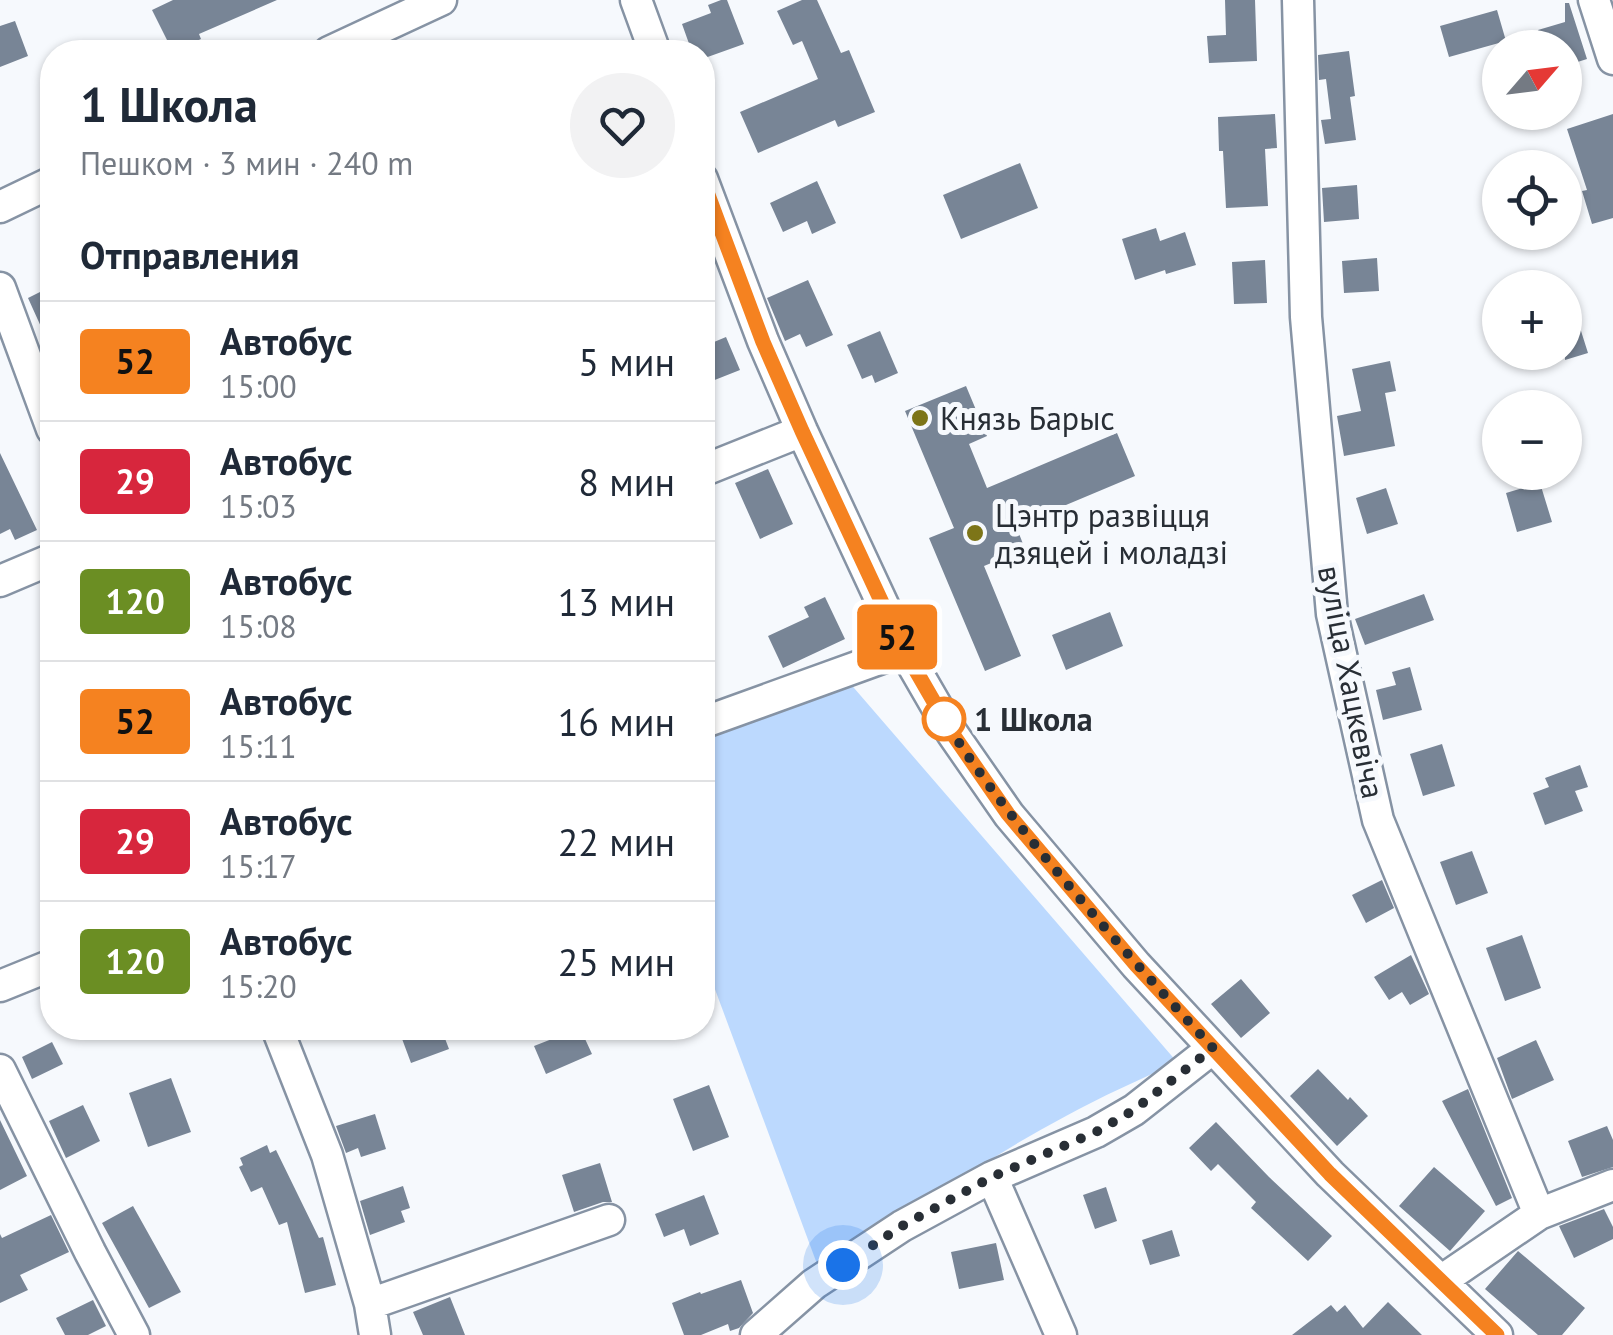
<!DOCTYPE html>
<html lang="ru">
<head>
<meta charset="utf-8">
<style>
	:root { --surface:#fff; --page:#f2f2f3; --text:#1f2937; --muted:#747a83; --line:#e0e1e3 }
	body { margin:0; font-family:"PT Sans",sans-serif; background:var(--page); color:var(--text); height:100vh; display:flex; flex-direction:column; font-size:38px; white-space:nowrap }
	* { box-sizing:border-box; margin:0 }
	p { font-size:32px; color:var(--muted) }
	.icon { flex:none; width:55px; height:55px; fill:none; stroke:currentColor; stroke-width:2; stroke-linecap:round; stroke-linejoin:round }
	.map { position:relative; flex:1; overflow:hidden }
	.sheet { position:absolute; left:40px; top:40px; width:675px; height:1000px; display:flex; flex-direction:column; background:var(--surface); border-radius:40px; box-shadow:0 2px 8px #0004 }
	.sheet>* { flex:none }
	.badge { padding:0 20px; border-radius:8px; font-size:35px; line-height:65px }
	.needle { width:65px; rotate:62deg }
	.controls { position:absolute; left:1482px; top:30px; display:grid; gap:20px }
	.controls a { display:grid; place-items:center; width:100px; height:100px; border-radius:50%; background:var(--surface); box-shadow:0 2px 8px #0004; font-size:50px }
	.you { position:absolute; width:50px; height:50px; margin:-25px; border:8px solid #fff; border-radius:50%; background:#1a73e8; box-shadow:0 0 0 15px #1a73e833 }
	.map>.badge { position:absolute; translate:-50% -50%; box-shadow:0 0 0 5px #fff }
	h2 { padding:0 40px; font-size:38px; line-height:90px }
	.round { display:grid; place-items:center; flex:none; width:105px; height:105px; border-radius:52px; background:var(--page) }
	.head { display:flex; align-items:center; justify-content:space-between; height:170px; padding:0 40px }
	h1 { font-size:48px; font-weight:600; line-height:75px }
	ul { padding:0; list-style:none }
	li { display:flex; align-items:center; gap:30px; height:120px; padding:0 40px; border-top:2px solid var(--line) }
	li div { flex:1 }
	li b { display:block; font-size:38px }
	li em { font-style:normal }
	li .badge { min-width:110px; font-weight:700; text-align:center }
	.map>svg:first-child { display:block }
</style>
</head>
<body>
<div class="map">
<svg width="1613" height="1335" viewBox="0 0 1613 1335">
	<rect width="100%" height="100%" fill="#f6f9fd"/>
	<path fill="#bcd9fe" d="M848 681 1177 1062C1140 1080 1102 1096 1066 1116 981 1161 901 1218 820 1272L703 957V735Z"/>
	<path fill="#788596" d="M173 0H277L199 34 201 39 173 52 152 10Z
		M721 0H727L744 44 702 59V52H692L682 24 711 13 708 5Z
		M802 0H817L841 53 849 50 875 112 838 127 835 120 758 153 740 112 818 79 802 41 793 45 777 11Z
		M1225 0H1255L1257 61 1209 63 1207 36 1226 35Z
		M1565 3H1569L1587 59 1565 66V48H1544L1538 30 1565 22Z
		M1497 10 1506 41 1449 57 1440 26Z
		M15 21 28 56 0 67V26Z
		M1349 51 1355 96 1350 97 1356 140 1325 144 1321 120 1331 119 1326 79 1319 80 1318 55Z
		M1275 114 1277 148 1265 149 1268 206 1226 208 1223 151H1219L1218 117Z
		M1613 114V218L1592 224 1582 191 1587 190 1567 129Z
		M1020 163 1038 208 961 239 943 195Z
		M817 181 836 223 812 234 807 221 783 232 770 203Z
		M1357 185 1359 219 1324 222 1322 188Z
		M1156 228 1160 241 1185 232 1196 265 1166 274 1165 270 1135 280 1122 239Z
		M1377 258 1379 291 1344 293 1342 261Z
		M1265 260 1267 303 1234 304 1232 262Z
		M808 280 833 335 806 347 800 334 785 341 767 298Z
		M52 286V351L28 298Z
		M1565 293H1569L1588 353 1565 360Z
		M880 331 898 373 875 383 872 375 862 379 847 345Z
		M726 337 740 370 702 385V347Z
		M1390 361 1396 391 1385 393 1395 446 1344 456 1337 416 1361 411 1352 369Z
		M966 386 987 436 969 444 987 488 1117 433 1135 476 1016 526 1025 549 984 566 1021 656 985 671 929 538 954 528 905 411Z
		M0 453 37 530 15 540 10 529 0 534Z
		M768 469 793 524 760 539 735 483Z
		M1540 483 1552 522 1517 532 1506 493Z
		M1386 488 1398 524 1367 534 1356 498Z
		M1424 594 1434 620 1365 645 1355 619Z
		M825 597 845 639 783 668 768 636 809 617 804 607Z
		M1110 612 1123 646 1066 670 1052 635Z
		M1410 667 1422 710 1383 720 1376 690 1396 685 1392 672Z
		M1442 744 1455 786 1423 796 1410 754Z
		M1580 765 1588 787 1575 791 1583 811 1545 825 1533 793 1549 787 1545 778Z
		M1472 851 1488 893 1456 905 1440 862Z
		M1382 880 1394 908 1366 923 1352 895Z
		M1522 935 1541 988 1505 1001 1486 948Z
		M1411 955 1429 994 1410 1005 1402 992 1389 1000 1374 977Z
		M1241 979 1270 1013 1241 1038 1211 1004Z
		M398 1028H441L449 1049 411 1063Z
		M580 1028 592 1054 546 1074 534 1046Z
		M1536 1040 1554 1080 1512 1099 1497 1058Z
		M52 1042 63 1064 32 1079 22 1057Z
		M1318 1069 1348 1100 1350 1097 1368 1116 1337 1146 1290 1096Z
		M171 1078 191 1132 148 1147 129 1093Z
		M709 1085 729 1137 693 1151 673 1099Z
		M1468 1089 1512 1198 1496 1206 1442 1101Z
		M83 1105 100 1141 66 1158 49 1121Z
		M375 1114 386 1149 361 1157 358 1148 346 1153 336 1126Z
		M0 1120 27 1176 0 1190Z
		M1216 1122 1269 1177 1332 1236 1308 1261 1251 1208 1256 1202 1218 1164 1211 1171 1189 1148Z
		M1607 1126 1613 1140V1167L1582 1177 1568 1141Z
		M267 1145 270 1153 276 1150 319 1238 323 1237 336 1285 305 1293 287 1222 279 1225 262 1187 251 1192 239 1167 243 1165 240 1158Z
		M600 1163 612 1202H603L574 1212 562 1175Z
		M1434 1167 1485 1211 1450 1251 1399 1206Z
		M403 1186 410 1208 401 1211 405 1222 370 1235 360 1201Z
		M1106 1187 1117 1221 1095 1229 1083 1195Z
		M704 1195 719 1234 690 1246 684 1229 664 1237 655 1214Z
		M133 1206 181 1292 149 1308 102 1223Z
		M1604 1209 1613 1227V1239L1574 1258 1559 1226Z
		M51 1215 69 1252 20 1275 28 1290 0 1303V1234L2 1238Z
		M1172 1230 1180 1256 1150 1265 1142 1240Z
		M996 1243 1004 1280 959 1289 951 1252Z
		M1518 1251 1585 1308 1562 1335H1538L1485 1289Z
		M741 1280 753 1313 739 1328 730 1331 728 1324 701 1335H684L672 1303 700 1292 701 1294Z
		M450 1297 465 1335H423L413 1312Z
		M93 1300 106 1326 88 1335H65L56 1318Z
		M1388 1302 1422 1335H1292L1331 1305 1337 1312 1345 1305 1363 1328Z"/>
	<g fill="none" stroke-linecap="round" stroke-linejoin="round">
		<g stroke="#8693a4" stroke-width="35">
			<path id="minor" d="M636 0 655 52
				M1298 0 1306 317 1332 614 1378 820 1539 1214
				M1594 0 1613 59
				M329 52 441 0
				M702 179 763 341 802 431 904 650 952 733 1009 815 1136 965 1330 1174 1497 1335
				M0 207 52 182
				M0 288 52 429
				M702 471 802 431
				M0 581 52 559
				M702 723 904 650
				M0 986 52 965
				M277 1028 327 1155 370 1304 375 1335
				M0 1070 90 1252 134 1335
				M992 1177 1061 1335
				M1441 1281 1539 1214 1613 1185
				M370 1304 609 1220
				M756 1335 814 1284 902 1226 992 1177 1096 1132 1134 1110 1213 1048"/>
		</g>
		<use href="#minor" stroke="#fff" stroke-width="30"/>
	</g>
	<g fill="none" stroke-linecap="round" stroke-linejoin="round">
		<g stroke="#fff" stroke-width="22">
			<path id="line" d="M702 179 763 342 802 431 904 650 952 733 1008 814 1136 965 1330 1174 1497 1335"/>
		</g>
		<use href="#line" stroke="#f58220" stroke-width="15"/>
		<path stroke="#282e35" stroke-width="10" stroke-dasharray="0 18" d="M843 1265 902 1226 992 1177 1096 1132 1134 1110 1213 1048C1162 993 1112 937 1064 880 1017 824 973 768 936 706L944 719"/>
	</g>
	<g fill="#7d7518" stroke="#f6f9fd" stroke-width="4">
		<circle cx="920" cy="418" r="10"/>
		<circle cx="975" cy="533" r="10"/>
	</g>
	<circle fill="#fff" stroke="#f58220" stroke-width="5" cx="944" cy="719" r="20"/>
	<g text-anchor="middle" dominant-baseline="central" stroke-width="10" stroke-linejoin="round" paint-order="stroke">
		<g font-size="32" fill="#282e35" stroke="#f6f9fd" text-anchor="start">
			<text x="940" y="418">Князь Барыс</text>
			<text x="995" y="515">Цэнтр развіцця<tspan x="995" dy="37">дзяцей і моладзі</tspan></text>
		</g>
		<g font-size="32" fill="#282e35" stroke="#f6f9fd">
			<text transform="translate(1352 682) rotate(79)">вуліца Хацкевіча</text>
		</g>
		<g font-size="32" font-weight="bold" fill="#282e35" stroke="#f6f9fd" text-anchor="start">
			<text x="974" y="719">1 Школа</text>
		</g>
	</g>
</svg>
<div class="controls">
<a><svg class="needle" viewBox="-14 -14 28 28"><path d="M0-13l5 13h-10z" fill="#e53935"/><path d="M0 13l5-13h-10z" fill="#747a83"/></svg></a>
<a><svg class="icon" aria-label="locate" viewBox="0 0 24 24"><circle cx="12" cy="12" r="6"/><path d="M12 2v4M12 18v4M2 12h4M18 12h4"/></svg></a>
<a>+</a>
<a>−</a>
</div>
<div class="you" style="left:843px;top:1265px"></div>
<b class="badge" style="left:897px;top:637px;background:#f58220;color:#111">52</b>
<section class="sheet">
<div class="head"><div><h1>1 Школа</h1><p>Пешком · 3 мин · 240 m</p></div><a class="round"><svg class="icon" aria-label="heart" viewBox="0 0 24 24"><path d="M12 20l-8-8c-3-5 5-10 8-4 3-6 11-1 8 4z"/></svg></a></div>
<h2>Отправления</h2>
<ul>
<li><span class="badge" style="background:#f58220;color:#111">52</span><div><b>Автобус</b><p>15:00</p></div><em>5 мин</em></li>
<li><span class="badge" style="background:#d7263d;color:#fff">29</span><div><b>Автобус</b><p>15:03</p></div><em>8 мин</em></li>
<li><span class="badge" style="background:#6b8e23;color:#fff">120</span><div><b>Автобус</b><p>15:08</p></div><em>13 мин</em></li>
<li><span class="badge" style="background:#f58220;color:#111">52</span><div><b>Автобус</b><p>15:11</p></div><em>16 мин</em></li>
<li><span class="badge" style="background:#d7263d;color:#fff">29</span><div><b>Автобус</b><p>15:17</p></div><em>22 мин</em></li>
<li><span class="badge" style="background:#6b8e23;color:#fff">120</span><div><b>Автобус</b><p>15:20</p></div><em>25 мин</em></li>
</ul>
</section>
</div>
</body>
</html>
